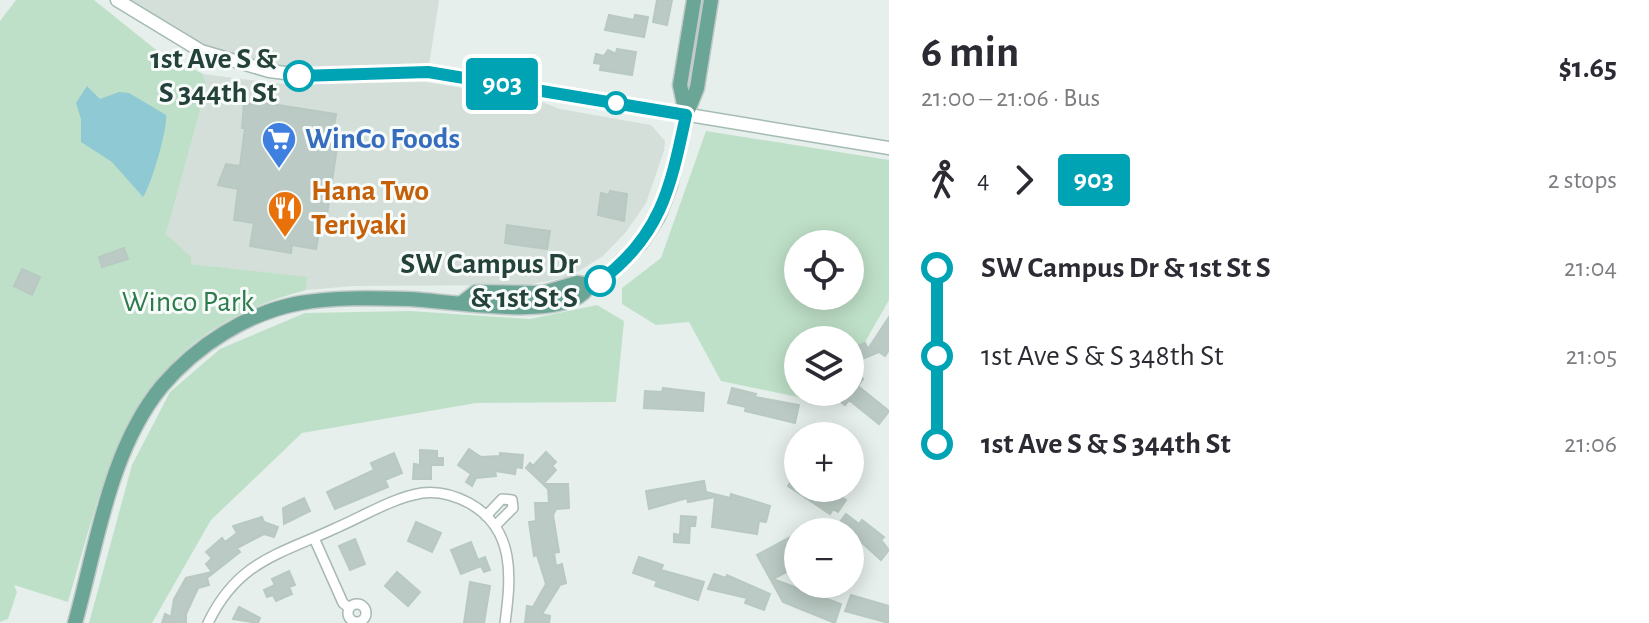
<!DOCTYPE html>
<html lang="en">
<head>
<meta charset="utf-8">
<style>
	:root { --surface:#fff; --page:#f2f2f3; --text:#2b2b33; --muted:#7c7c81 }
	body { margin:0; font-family:"Alegreya Sans",sans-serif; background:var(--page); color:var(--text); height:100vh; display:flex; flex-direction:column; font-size:30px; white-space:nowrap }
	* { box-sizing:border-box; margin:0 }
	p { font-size:26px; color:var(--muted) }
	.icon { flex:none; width:44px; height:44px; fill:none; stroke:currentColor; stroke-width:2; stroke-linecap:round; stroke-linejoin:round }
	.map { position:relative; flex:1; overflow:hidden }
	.panel { display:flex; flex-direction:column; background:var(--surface); width:760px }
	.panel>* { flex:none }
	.badge { padding:0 16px; border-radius:6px; font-size:28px; line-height:52px }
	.tools { position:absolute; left:784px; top:230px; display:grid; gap:16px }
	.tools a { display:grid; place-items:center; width:80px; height:80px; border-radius:50%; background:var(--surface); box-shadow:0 4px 20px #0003; font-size:40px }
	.map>.badge { position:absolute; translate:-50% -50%; box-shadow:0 0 0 4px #fff }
	.legs { display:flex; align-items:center; gap:12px; height:88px; padding:0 32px; font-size:26px }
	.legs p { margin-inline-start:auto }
	.summary { display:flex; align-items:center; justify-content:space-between; height:136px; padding:0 32px }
	h1 { font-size:44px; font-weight:700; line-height:60px }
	ul { padding:0 32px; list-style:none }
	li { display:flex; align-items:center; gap:28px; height:88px; font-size:30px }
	li i { display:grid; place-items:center; width:12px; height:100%; margin:0 10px; background:currentColor }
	li i::after { content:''; width:20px; height:20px; margin:-10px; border:6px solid; border-radius:50%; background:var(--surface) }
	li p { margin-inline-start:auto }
	li:first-child i { background:linear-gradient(#0000 50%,currentColor 0) }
	li:last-child i { background:linear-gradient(currentColor 50%,#0000 0) }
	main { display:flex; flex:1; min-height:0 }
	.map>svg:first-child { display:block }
</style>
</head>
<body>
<main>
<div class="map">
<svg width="889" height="623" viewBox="0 0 889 623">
	<rect width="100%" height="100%" fill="#e6efeb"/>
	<path fill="#d4dfda" d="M117 0H439L428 72 333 77 234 63Z
		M203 74 283 84 425 82 534 99 560 109 651 125 665 141 664 151 646 203 626 232 603 256 569 277 526 285 354 286 306 290 308 278 191 264 166 234 207 86Z"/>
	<path fill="#bfe0c8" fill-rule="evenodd" d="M16 0H94L160 53 203 74 207 86 166 234 191 257V264L308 277 306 290C135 335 111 452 68 602L14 585 17 592 8 619 0 622V21Z
		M706 131 889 160V300L850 368V340H798V392H817L808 399 721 381 689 322 656 325 622 304V288L661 258ZM798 244H850V296H798Z
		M597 305 624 321 616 402 476 403 302 433 211 520 152 623H89L132 465 170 392 220 349 305 313 410 311 530 319Z"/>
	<path fill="#8ec9d4" d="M87 86 100 99 119 92 129 93 166 115C168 128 151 186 143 197L112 162 81 142V119L76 103Z"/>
	<path fill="#bbcac4" stroke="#b8c9c2" stroke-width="2" d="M657 0H672L667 25 653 22Z
		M609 15 634 20 635 15 648 17 644 37 605 30Z
		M617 49 636 52 632 75 600 70 601 64 594 63 596 54 604 56 608 50 616 54Z
		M253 101 336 114 333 133 339 134 327 215 322 214 316 249 292 245 291 253 250 246 254 223 234 220 238 189 218 185 226 164 240 166 245 128H242L244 103 252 104Z
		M610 191 627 194 624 221 598 215 601 193 609 195Z
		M507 225 550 231 547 249 505 243Z
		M124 248 128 259 102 267 99 257Z
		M22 269 40 277 32 295 14 286Z
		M889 317V350L885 356 879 352 850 364V349L865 343 868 349Z
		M850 369 863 379 858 386 889 411 879 424 849 400 845 405 828 392H850Z
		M663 388 704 393 703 411 644 408 645 391 662 392Z
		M732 388 756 394 755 397 799 405 795 423 745 411 746 407 728 403Z
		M469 449 481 457 500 456V453L523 455 522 468 516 467 515 474 495 471 496 476 476 478 472 486 466 482 471 474 458 465Z
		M420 450 437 451V458H443V465H431V479H413L414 464 420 465Z
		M546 452 556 462 552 466 556 470 543 484 526 468 530 463 533 466Z
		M394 453 402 473 385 480 388 487 335 509 327 492 374 470 371 463Z
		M798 471V488H825L846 500 838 512 833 509 830 514 788 486Z
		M704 481 706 492 730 498 731 494 770 506 766 522 759 521 757 534 712 527 715 497 688 502 687 498 649 509 646 491Z
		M543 484H568L569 508 556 509 553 515 559 552 554 553 556 566 562 564 566 583 560 585 542 614 550 616 549 623H525L527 606 533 607 546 584 537 555 534 556 529 522 536 521 535 503H549L548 489Z
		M304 498 310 511 284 524 283 508Z
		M846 514 859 524 862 520 884 537 881 540 889 550 881 560 850 532 837 526Z
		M681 516 696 517 695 526H690L689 543 674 542V534L680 535Z
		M262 517 264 522 278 527 274 537 264 534 237 548 240 552 207 578 209 585 198 588 186 614V623H162L165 614 171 617 174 599 186 578 212 572 206 564 212 558 206 552 222 538 225 542 237 533 233 526Z
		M416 522 441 533 432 552 408 541Z
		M794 535 798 541V566L773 579 841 604 835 623 783 602 757 555Z
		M355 539 365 564 350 570 339 546Z
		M471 542 478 560 485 557 490 570 484 572 481 566 461 574 451 550Z
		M639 557 663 565 661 570 704 582 698 600 655 586 657 581 633 573Z
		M289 571 295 585 289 587 292 594 276 601 273 595 267 597 264 590 275 585 272 579Z
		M397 572 420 592 408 606 385 586Z
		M714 574 726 578 727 575 770 594 764 610 745 603 747 598 708 589Z
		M470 582 490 586 484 623H464Z
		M851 595 889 606V623L845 611Z
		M239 607 260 618 258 623 233 619Z"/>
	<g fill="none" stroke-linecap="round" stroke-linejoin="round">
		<g stroke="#a8b8b2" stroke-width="12">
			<path id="street" d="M486 516 502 499 512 500 513 508 495 526
				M314 538 343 603 349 608
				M348 613a9 9 0 1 1 18 0a9 9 0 1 1-18 0Z
				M208 623C238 561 278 555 336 528 364 516 392 498 422 493 438 491 454 495 469 503 516 529 511 578 505 623"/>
		</g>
		<g stroke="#a4bbb3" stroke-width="15">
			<path id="secondary" d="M117 0 201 51 269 71 318 77 428 72 889 148"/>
		</g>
		<g stroke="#c2cac8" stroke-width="17">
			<path id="primary" d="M686 114 680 85 694 0
				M463 302 476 292 543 293 577 283 589 285 610 273 640 244 658 217 670 186 686 115 697 88 711 0
				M75 623C97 545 109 450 162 386 197 345 247 313 300 303 335 297 373 298 409 299 442 300 574 324 589 285"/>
		</g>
		<use href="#street" stroke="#fff" stroke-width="9"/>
		<use href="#secondary" stroke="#fff" stroke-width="12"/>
		<use href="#primary" stroke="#6aa596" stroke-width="14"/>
	</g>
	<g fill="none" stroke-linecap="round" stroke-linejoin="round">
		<g stroke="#fff" stroke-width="18">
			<path id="line-1" d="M299 76 428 72 686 115C671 185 662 235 600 281"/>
		</g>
		<use href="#line-1" stroke="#00a3b4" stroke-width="12"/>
	</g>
	<defs>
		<g id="supermarket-pin" transform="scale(1.8)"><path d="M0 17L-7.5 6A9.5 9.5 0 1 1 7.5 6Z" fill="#3f7fe0" stroke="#f7fbf9"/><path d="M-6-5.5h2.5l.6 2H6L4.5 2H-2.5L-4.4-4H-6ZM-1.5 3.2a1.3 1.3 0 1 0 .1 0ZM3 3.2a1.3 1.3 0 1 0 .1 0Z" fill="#fff"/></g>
		<g id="restaurant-pin" transform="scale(1.8)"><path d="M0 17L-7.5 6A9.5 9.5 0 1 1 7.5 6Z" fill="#e8710a" stroke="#f7fbf9"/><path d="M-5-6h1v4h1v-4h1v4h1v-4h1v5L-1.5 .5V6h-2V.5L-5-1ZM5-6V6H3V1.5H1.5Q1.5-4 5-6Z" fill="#fff"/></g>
	</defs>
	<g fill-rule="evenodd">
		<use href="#supermarket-pin" x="279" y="139"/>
		<use href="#restaurant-pin" x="285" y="208"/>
	</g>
	<g fill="#fff" stroke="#00a3b4" stroke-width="4">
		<circle cx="299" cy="76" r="14"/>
		<circle cx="616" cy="103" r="10"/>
		<circle cx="600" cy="281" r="14"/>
	</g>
	<g text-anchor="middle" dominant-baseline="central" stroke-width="6" stroke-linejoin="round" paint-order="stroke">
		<g font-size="30" font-weight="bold" fill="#24423a" stroke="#f7fbf9" text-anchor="end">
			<text x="277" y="59">1st Ave S &amp;<tspan x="277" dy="34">S 344th St</tspan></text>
			<text x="578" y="264">SW Campus Dr<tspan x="578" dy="34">&amp; 1st St S</tspan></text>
		</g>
		<g font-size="30" font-weight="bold" fill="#366cbe" stroke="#f7fbf9" text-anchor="start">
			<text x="305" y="139">WinCo Foods</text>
		</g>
		<g font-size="30" font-weight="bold" fill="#c56008" stroke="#f7fbf9" text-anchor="start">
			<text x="311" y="191">Hana Two<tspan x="311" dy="34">Teriyaki</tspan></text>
		</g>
		<g font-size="30" fill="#2d7a4b" stroke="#f7fbf9">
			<text x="188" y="302">Winco Park</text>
		</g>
	</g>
</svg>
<div class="tools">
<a><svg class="icon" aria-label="locate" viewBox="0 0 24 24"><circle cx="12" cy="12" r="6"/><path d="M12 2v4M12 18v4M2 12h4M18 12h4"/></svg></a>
<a><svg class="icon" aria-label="layers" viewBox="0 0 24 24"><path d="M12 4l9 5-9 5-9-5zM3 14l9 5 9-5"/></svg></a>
<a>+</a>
<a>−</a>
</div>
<b class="badge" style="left:502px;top:84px;background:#00a3b4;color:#fff">903</b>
</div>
<section class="panel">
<div class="summary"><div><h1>6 min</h1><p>21:00 – 21:06 · Bus</p></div><b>$1.65</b></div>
<div class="legs"><svg class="icon" aria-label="walk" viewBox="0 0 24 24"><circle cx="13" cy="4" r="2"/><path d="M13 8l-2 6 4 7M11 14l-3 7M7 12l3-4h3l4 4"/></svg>4<svg class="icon" aria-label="forward" viewBox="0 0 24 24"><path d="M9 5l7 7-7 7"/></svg><b class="badge" style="background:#00a3b4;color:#fff">903</b><p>2 stops</p></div>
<ul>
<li><i style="color:#00a3b4"></i><b>SW Campus Dr &amp; 1st St S</b><p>21:04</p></li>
<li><i style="color:#00a3b4"></i><span>1st Ave S &amp; S 348th St</span><p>21:05</p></li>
<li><i style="color:#00a3b4"></i><b>1st Ave S &amp; S 344th St</b><p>21:06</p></li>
</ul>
</section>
</main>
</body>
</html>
